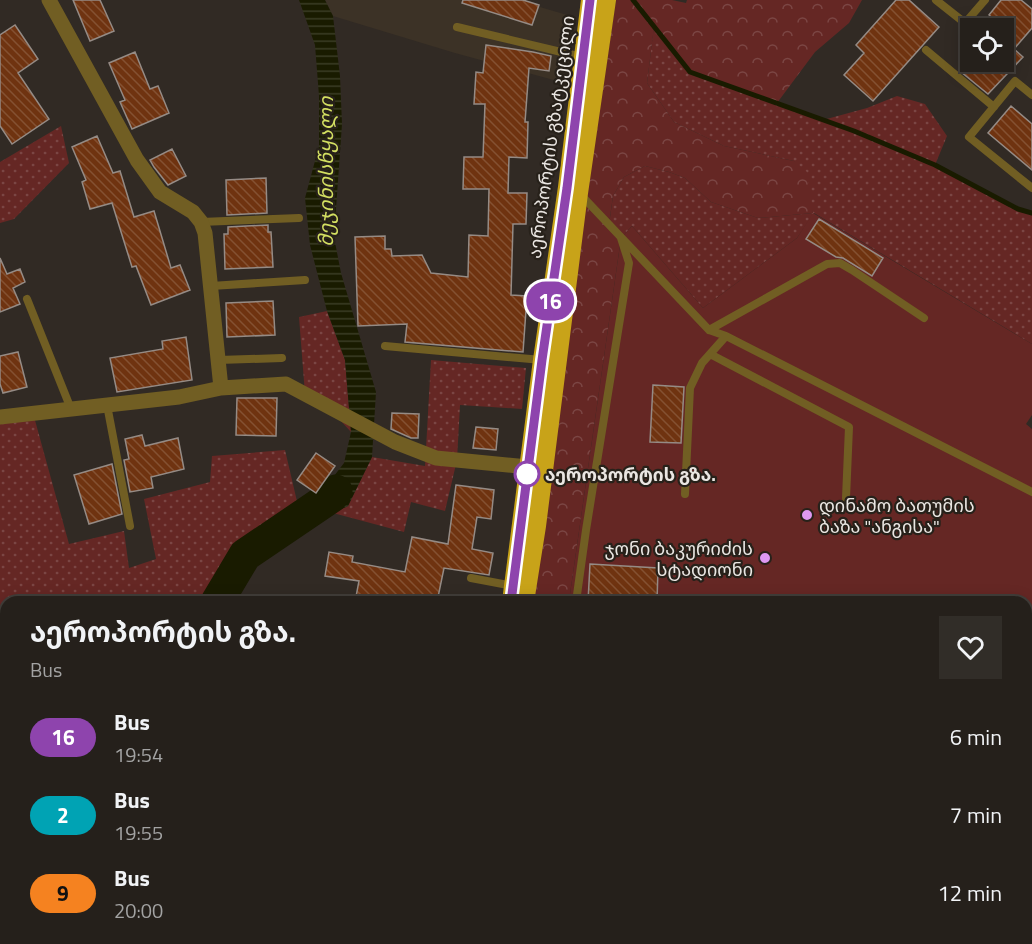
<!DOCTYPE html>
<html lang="en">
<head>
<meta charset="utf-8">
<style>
	:root { --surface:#25201b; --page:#312d28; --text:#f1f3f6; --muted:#a3a3a3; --line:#423e3a }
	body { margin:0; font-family:"Titillium Web","Noto Sans Georgian",sans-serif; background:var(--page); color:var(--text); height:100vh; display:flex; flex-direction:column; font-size:22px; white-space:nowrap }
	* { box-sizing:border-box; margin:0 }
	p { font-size:20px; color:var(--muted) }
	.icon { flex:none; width:33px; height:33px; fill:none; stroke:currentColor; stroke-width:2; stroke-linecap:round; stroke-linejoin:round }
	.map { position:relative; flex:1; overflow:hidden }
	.panel { position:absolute; left:0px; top:596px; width:1032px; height:350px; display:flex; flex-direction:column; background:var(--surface); border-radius:18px 18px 0 0; box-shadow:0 3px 15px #0003,0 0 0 2px var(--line) }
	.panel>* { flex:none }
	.badge { padding:0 12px; border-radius:20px; font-size:21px; line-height:39px }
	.controls { position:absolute; left:960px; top:18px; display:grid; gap:12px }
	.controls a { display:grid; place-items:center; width:54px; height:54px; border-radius:0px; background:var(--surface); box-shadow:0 3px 15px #0003,0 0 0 2px var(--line); font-size:30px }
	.map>.badge { position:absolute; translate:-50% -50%; box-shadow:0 0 0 3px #fff }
	.round { display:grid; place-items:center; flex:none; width:63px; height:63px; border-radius:0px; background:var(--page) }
	.head { display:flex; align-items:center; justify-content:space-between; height:102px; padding:0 30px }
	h1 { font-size:28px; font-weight:700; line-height:45px }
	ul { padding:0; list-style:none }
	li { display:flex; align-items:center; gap:18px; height:78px; padding:0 30px }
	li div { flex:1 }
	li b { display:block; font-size:22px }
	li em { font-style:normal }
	li .badge { min-width:66px; font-weight:700; text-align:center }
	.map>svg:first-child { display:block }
</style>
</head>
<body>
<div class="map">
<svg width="1032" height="944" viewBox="0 0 1032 944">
	<defs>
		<pattern id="industrial-furrows" width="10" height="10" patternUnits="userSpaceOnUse" patternTransform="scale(1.5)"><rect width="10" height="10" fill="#3c3226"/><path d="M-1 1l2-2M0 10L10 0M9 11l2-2" fill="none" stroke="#4f463b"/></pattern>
		<pattern id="grass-dots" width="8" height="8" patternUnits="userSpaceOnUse" patternTransform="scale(1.5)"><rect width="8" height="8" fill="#652724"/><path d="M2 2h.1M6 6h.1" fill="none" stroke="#7b4644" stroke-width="1.8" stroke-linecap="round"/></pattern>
		<pattern id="forest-crowns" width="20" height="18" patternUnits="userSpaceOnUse" patternTransform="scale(1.5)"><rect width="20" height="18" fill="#652724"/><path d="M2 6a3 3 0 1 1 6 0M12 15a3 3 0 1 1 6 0" fill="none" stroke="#7b4644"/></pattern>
		<pattern id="water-rules" width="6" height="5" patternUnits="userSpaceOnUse" patternTransform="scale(1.5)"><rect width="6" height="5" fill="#191b00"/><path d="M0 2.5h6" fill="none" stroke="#3b3c25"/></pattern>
		<pattern id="building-back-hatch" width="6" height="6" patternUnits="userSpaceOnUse" patternTransform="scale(1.5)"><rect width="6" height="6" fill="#6f3310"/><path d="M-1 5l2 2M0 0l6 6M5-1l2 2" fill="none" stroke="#845132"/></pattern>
	</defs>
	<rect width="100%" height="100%" fill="#312a24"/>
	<path fill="#3c3226" d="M325 0H516L574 17 561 82 455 53 333 16Z"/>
	<path fill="url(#industrial-furrows)" d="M0 715 6 723V939H167L171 944H0Z"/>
	<path fill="url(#grass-dots)" d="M654 26 690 72 823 120 867 108 897 96 925 104 947 136 935 165 1018 209 1032 213V344L814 213 797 238 703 308 632 226 621 238 609 225 613 196 624 177 645 166 669 172 685 178 711 202 758 218 813 213 794 161 724 146 674 122 647 83Z
		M61 126 69 163 14 219 0 223V162Z
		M327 311 345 360 351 432 328 407 305 394 299 317Z
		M431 360 526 368 522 409 460 405 457 460 445 511 411 502 404 532 333 513 348 506 372 457 425 466Z
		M33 413 69 544 124 531 129 568 156 559 144 499 210 482 212 456 285 450 303 527 245 555 217 601 6 602V653L0 656V417Z"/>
	<path fill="url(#forest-crowns)" d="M616 0H672L686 3 687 0H862L849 23 815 52 777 103 690 72 654 27 647 83 674 122 724 146 794 161 807 172 813 213 758 218 711 202 685 178 669 172 645 166 624 177 613 196 609 224 621 238 569 601 532 602 586 200Z"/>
	<path fill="#652724" d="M813 213 1032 344V415L1026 424 1032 429V944H540L537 939H1026V602L569 601 621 238 632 226 703 308 797 238Z"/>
	<path fill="url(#water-rules)" d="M299 0H325L333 16 340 76 342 124 334 237 341 273 376 392 372 457 348 506 303 527 298 507 321 493 344 463 351 432 345 360 327 311 310 245 305 198 319 146V96L315 45Z"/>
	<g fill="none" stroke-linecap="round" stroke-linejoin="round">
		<path stroke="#191b00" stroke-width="5" d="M633 0 690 72 854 131 935 165 1018 209 1032 213"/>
		<path stroke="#191b00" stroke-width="33" d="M217 602 245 555 332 496 336 491
			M200 939 204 944"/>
	</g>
	<path fill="url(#building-back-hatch)" stroke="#958b85" stroke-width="1.5" d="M73 0H100L114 31 90 41Z
		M463 0H523L539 5 532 25 462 3Z
		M896 0H909L939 27 873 101 844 75 864 53 856 45Z
		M1001 0H1021L1032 9V28L1014 49 1023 57 988 94 961 72 970 62H1004V27L989 15Z
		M15 25 38 59 18 73 49 119 12 144 0 126V35Z
		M486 45 533 52 551 56 549 71 529 68 525 122H528L527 158 509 157 508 193H527L526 224H513L511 295 527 296 523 352 405 342 407 324 358 326 355 237 385 236V249H391L392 256 422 255 431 273 468 277 469 235 488 236 489 189H463L464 157H483L485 104H474L476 72 483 73Z
		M135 52 150 89 158 86 169 113 132 129 120 102 125 100 109 63Z
		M1011 106 1032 124V170L988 133Z
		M97 136 113 173 120 171 134 217 154 211 171 268 180 265 190 290 151 305 136 266 132 267 112 203 90 209 82 182 86 180 72 147Z
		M172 149 186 176 168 185 154 167 150 160Z
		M266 178 267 213 227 215 226 180Z
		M819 219 883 258 872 276 843 258 836 257 806 239Z
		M268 225V232H271L273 267 225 269 224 234H228V227Z
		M0 258 7 274 20 269 25 282 13 288 20 304 0 312Z
		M273 301 275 335 227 337 226 303Z
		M186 337 192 380 117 392 110 358 163 349 162 341Z
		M18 352 27 387 3 393 0 384V356Z
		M653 385 684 387 681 443 650 442Z
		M237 398H277L276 436 236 435Z
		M392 413 419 414 418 438H411L391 429Z
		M476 427 498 429 496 450 473 448Z
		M142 435 145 446 178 438 184 469 151 477 153 488 130 492 124 460 129 459 125 439Z
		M316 453 335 466 316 493 297 480Z
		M112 464 122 514 89 524 74 475Z
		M456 485 494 490 491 519 477 517 472 549 493 553 489 575 444 568 437 602H355L359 581 325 576 329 552 353 556 352 562 405 572 412 537 448 544Z
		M590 564 658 568 657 602H588Z"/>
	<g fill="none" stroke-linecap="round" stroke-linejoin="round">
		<path stroke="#715e23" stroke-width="8" d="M936 0 965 23 985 0
			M457 27 582 57
			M926 50 994 107
			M1032 95 1015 81 969 137 1032 188
			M580 194 709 330 726 336
			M201 222 299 218
			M211 286 305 280
			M27 299 71 409
			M709 330 827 264 840 263 852 270 924 318
			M385 346 542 360
			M710 354 849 427 846 498
			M219 360 282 358
			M107 405 130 526
			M685 494 690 388 702 363 726 336 1032 492
			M471 578 513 586
			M576 602 586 530 629 263 621 238
			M0 818 6 812"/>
		<path stroke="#715e23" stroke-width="15" d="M49 0 137 160 160 192 193 212 201 222 205 233 221 388
			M0 417 179 397 221 388 286 384 395 442 436 458 528 467
			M0 715 6 723
			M167 939 170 944
			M423 944 425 939"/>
		<path stroke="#c8a319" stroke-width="18" d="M511 602 542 360 567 187 590 0
			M525 602 537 526 579 193 607 0
			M461 944 462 939
			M476 944V939"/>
	</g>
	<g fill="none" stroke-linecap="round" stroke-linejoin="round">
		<g stroke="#fff" stroke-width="14">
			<path id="line" d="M511 602 542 360 567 188 590 0"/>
		</g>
		<use href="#line" stroke="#8e44ad" stroke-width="9"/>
	</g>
	<circle fill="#fff" stroke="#8e44ad" stroke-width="3" cx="527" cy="474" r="12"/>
	<g fill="#de98f2" stroke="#27211a" stroke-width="2">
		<circle cx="807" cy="515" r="6"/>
		<circle cx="765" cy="558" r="6"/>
	</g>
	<g text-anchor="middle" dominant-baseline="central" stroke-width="4.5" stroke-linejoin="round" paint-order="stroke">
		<g font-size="18" fill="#eae6e2" stroke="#27211a">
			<text transform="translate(551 137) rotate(-82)">აეროპორტის გზატკეცილი</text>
		</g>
		<g font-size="18" font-weight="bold" fill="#eae6e2" stroke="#27211a" text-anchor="start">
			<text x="545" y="474">აეროპორტის გზა.</text>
		</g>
		<g font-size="18" fill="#eae6e2" stroke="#27211a" text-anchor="start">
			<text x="819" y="505">დინამო ბათუმის<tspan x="819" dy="21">ბაზა "ანგისა"</tspan></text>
			<text x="753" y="548" text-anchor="end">ჯონი ბაკურიძის<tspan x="753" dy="21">სტადიონი</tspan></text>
		</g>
		<g font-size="20" font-style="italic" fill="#d3df61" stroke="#27211a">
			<text transform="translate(325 172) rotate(-90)">მეჯინისწყალი</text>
		</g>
	</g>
</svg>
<div class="controls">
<a><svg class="icon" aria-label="locate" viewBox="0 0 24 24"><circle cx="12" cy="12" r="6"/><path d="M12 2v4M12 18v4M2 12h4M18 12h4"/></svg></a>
</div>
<b class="badge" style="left:550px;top:301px;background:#8e44ad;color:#fff">16</b>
<section class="panel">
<div class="head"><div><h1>აეროპორტის გზა.</h1><p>Bus</p></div><a class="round"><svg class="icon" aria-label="heart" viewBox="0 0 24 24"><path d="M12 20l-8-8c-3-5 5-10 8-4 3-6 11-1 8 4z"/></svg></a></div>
<ul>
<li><span class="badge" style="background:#8e44ad;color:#fff">16</span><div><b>Bus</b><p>19:54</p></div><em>6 min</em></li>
<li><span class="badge" style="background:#00a3b4;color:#fff">2</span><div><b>Bus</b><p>19:55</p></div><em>7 min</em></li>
<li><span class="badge" style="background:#f58220;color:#111">9</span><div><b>Bus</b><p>20:00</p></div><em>12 min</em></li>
</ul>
</section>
</div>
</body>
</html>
